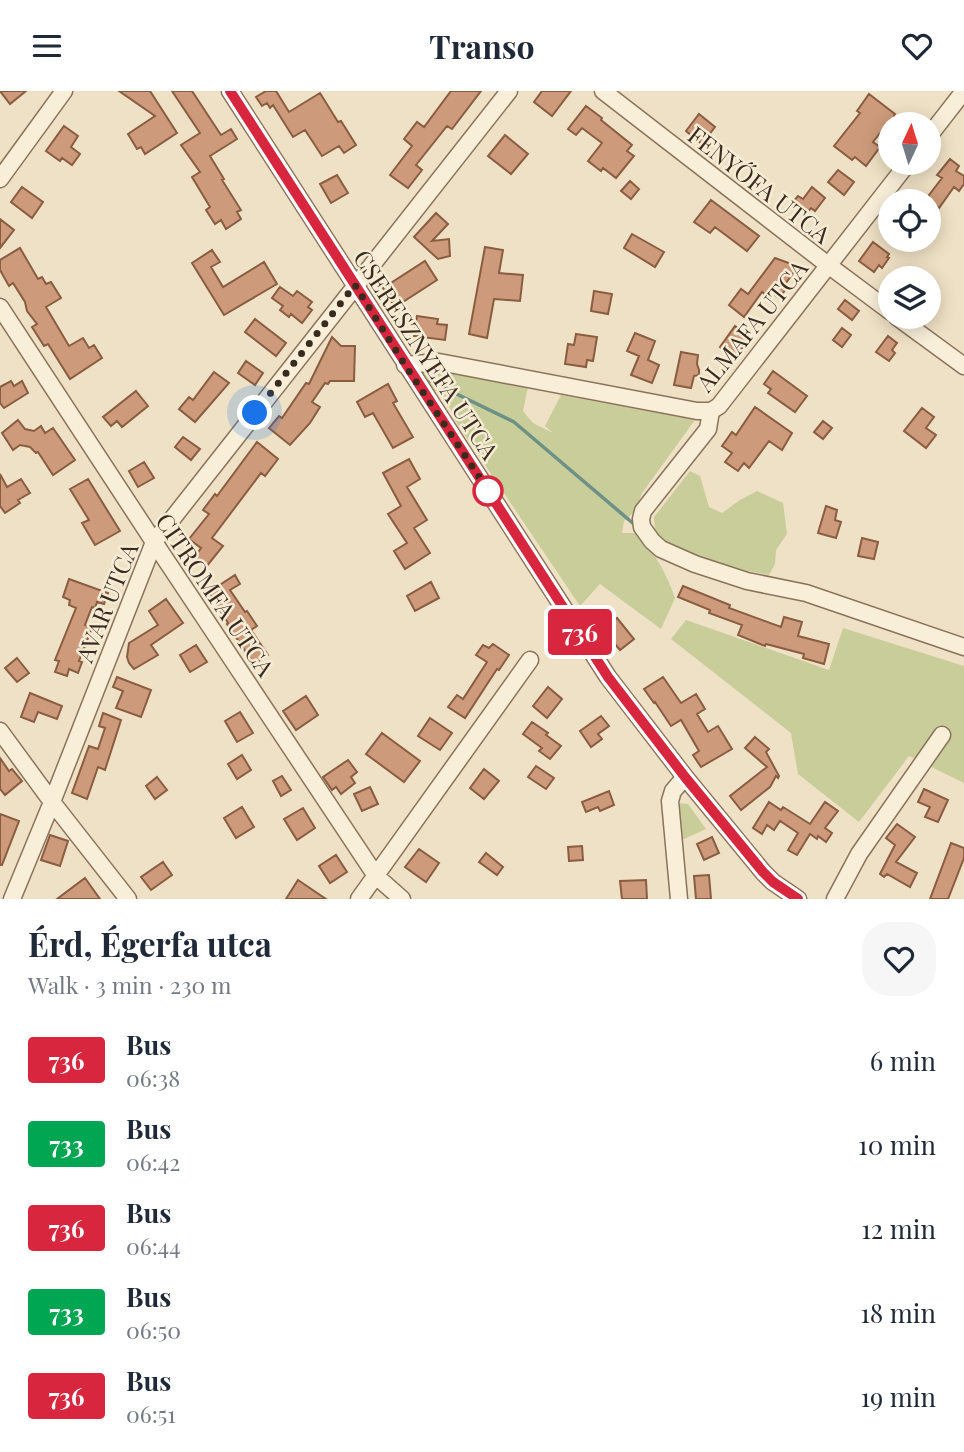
<!DOCTYPE html>
<html lang="en">
<head>
<meta charset="utf-8">
<style>
	:root { --surface:#fff; --page:#f6f6f7; --text:#1f2937; --muted:#747a83 }
	body { margin:0; font-family:"Playfair Display",serif; background:var(--page); color:var(--text); height:100vh; display:flex; flex-direction:column; font-size:26px; white-space:nowrap }
	* { box-sizing:border-box; margin:0 }
	p { font-size:23px; color:var(--muted) }
	.icon { flex:none; width:38px; height:38px; fill:none; stroke:currentColor; stroke-width:2; stroke-linecap:round; stroke-linejoin:round }
	.map { position:relative; height:808px; overflow:hidden }
	.drawer { display:flex; flex-direction:column; background:var(--surface); flex:1 }
	.drawer>* { flex:none }
	.badge { padding:0 14px; border-radius:5px; font-size:24px; line-height:46px }
	.needle { width:46px; rotate:4deg }
	.buttons { position:absolute; left:878px; top:21px; display:grid; gap:14px }
	.buttons a { display:grid; place-items:center; width:63px; height:63px; border-radius:50%; background:var(--surface); box-shadow:0 4px 18px #0003; font-size:35px }
	.you { position:absolute; width:35px; height:35px; margin:-18px; border:5px solid #fff; border-radius:50%; background:#1a73e8; box-shadow:0 0 0 10px #1a73e833 }
	.map>.badge { position:absolute; translate:-50% -50%; box-shadow:0 0 0 4px #fff }
	.round { display:grid; place-items:center; flex:none; width:74px; height:74px; border-radius:28px; background:var(--page) }
	.headline { display:flex; align-items:center; justify-content:space-between; height:119px; padding:0 28px }
	h1 { font-size:33px; font-weight:700; line-height:52px }
	ul { padding:0; list-style:none }
	li { display:flex; align-items:center; gap:21px; height:84px; padding:0 28px }
	li div { flex:1 }
	li b { display:block; font-size:26px }
	li em { font-style:normal }
	li .badge { min-width:77px; font-weight:700; text-align:center }
	header { display:flex; justify-content:space-between; align-items:center; height:91px; padding:0 28px; background:var(--surface); font-size:32px; font-weight:700 }
	.map>svg:first-child { display:block }
</style>
</head>
<body>
<header><svg class="icon" aria-label="menu" viewBox="0 0 24 24"><path d="M4 6h16M4 12h16M4 18h16"/></svg>Transo<svg class="icon" aria-label="heart" viewBox="0 0 24 24"><path d="M12 20l-8-8c-3-5 5-10 8-4 3-6 11-1 8 4z"/></svg></header>
<div class="map">
<svg width="964" height="808" viewBox="0 0 964 808">
	<rect width="100%" height="100%" fill="#efe1c5"/>
	<path fill="#c9cd99" d="M430 275 529 291 523 320 533 332 553 342 545 335 561 304 695 329 642 402C638 414 635 422 624 430L622 442H637C655 464 666 480 675 507L661 538 600 493 580 515 452 325 453 322 439 300H434L421 281V277Z
		M690 380 700 385 709 416 722 422 740 409 757 400 783 412 787 443 776 459 775 473 769 484 721 475 667 452 655 443 654 426Z
		M686 529 829 579 843 537 964 575V692L909 665 859 731 798 683 791 642 671 548Z
		M680 712 688 713 706 738 682 749 676 721 677 715Z"/>
	<g fill="none" stroke-linecap="round" stroke-linejoin="round">
		<path stroke="#6d9187" stroke-width="3.5" d="M430 290 514 331 635 434"/>
	</g>
	<path fill="#cd9b7b" stroke="#8a5c40" stroke-width="2" d="M0 0H26L10 13Z
		M119 0H150L177 42 145 63 141 56 137 58 128 43 155 25Z
		M172 0H192L221 44 231 38 237 48 210 65 224 88 222 89 241 119 237 121 241 128 226 138 221 129 215 133 206 119 210 116 192 86 200 81 181 54 200 42Z
		M266 0H276L289 21 320 2 338 31 341 30 356 54 344 62 339 55 322 65 305 39 293 46 273 14 270 17 267 12 262 15 256 6Z
		M451 0H481L452 38 447 35 416 74 422 79 408 97 390 84 412 55 404 48 417 31 424 36Z
		M542 0H571L552 25 534 11Z
		M869 3 895 23 894 25 904 33H891V40L885 36 873 51 880 56 866 75 855 66 852 69 834 55 860 22 857 20Z
		M586 15 602 27 601 29 632 54 627 60 634 65 616 87 603 77 601 80 588 70 602 52 582 37 576 44 568 38Z
		M699 23 715 36 702 53 686 40Z
		M64 35 78 45 71 56 80 63 72 74 62 67 60 70 46 60Z
		M505 44 528 63 511 83 488 65Z
		M950 68 959 75 956 80 964 85V93L959 100 954 96 939 117 926 108 942 87 937 84Z
		M838 79 854 91 844 104 828 91Z
		M337 84 348 102 331 112 320 93Z
		M630 90 639 98 631 108 621 100Z
		M22 96 43 111 32 127 11 111Z
		M812 96 825 107 815 120 811 117 805 124 791 113 798 105 803 108Z
		M711 109 759 145 747 160 715 136 710 142 694 131Z
		M436 122 448 133 432 150 449 148 450 165 438 168 414 146Z
		M0 128 14 139 0 157Z
		M632 143 664 161 655 176 624 157Z
		M873 151 889 163 887 166 889 167 882 177 879 174 874 181 859 170Z
		M485 156 503 159 499 182 523 184 520 210 494 208 487 247 469 243Z
		M20 157 38 188 42 186 46 193 51 191 61 207 46 216 69 255 83 247 89 257 94 254 102 267 70 288 48 253 44 255 32 236 37 233 27 220 25 211 13 192 9 195 0 179V169Z
		M212 159 220 171 211 176 223 196 264 171 277 193 224 224 192 172Z
		M775 167 794 174V181L783 196 786 198 779 207 769 200 766 204 762 201 744 226 729 214 741 198 748 203Z
		M425 170 437 189 395 216 383 197Z
		M280 196 293 205 297 200 312 211 308 216 312 219 302 232 291 223 289 226 280 219 283 215 272 207Z
		M594 200 612 203 608 223 591 220Z
		M845 209 859 220 852 229 838 218Z
		M417 225 438 228 437 233 447 234 445 249 414 245Z
		M255 228 286 252 276 265 245 241Z
		M735 235 751 246 735 267 720 256Z
		M842 237 851 244 842 256 833 249Z
		M635 242 655 250 648 269 659 274 652 292 631 284 639 265 627 260Z
		M576 243 597 246 593 270 587 269 586 276 565 273 568 253 574 254Z
		M888 245 897 252 892 259 895 262 889 270 876 261Z
		M332 246 341 255H355L354 290H330L328 293 325 292 312 311 320 316 310 332 290 354 269 337 279 325 282 327 306 292 309 293Z
		M681 261 698 264 697 273 699 279V284L694 285 691 297 674 294Z
		M246 270 263 282 255 294 238 282Z
		M773 280 807 305 795 321 768 302 771 298 764 293Z
		M214 281 229 292 195 331 179 318 189 306 193 309Z
		M11 290 14 295 22 290 28 302 4 317 0 312V296Z
		M388 293 397 310 393 312 413 346 393 357 373 322 365 326 357 311Z
		M136 300 148 315 122 336 117 330 111 335 103 326Z
		M755 316 792 342 782 359 769 350 749 377 744 372 738 380 725 371 732 362 722 355 732 341 736 344Z
		M922 317 934 326 926 337 936 344 926 357 904 340Z
		M18 329 25 338 34 340 41 335 45 342 53 337 75 369 53 384 38 361 36 362 30 356 20 354 13 359 2 342Z
		M823 330 832 337 823 348 814 341Z
		M183 346 200 358 191 369 175 356Z
		M257 351 278 368 265 385 261 382 212 447 223 455 206 476 194 467 201 457 189 448 209 423 203 419 215 403 217 405Z
		M409 368 420 388 407 396 427 429 414 437 430 462 405 478 394 460 407 452 388 423 401 415 383 382Z
		M144 371 154 387 138 396 129 380Z
		M0 383 7 396 21 388 30 402 18 409 20 412 5 422 0 415Z
		M88 388 120 440 95 454 82 432 89 429 70 398Z
		M826 415 837 419 835 429 841 431 836 447 818 442Z
		M862 447 878 451 874 468 858 465Z
		M235 484 240 493 230 499 245 521 247 520 257 535 251 539 268 564 254 573 227 533 228 532 209 501Z
		M69 488 108 502 104 513 97 511 95 517 92 516 85 534 92 537 79 570 82 571 78 582 69 578 67 585 55 581 59 570 55 569 76 517 69 514 70 509 63 506Z
		M431 491 439 507 415 520 407 505Z
		M683 495 730 514 729 517 781 536 784 526 802 531 798 545 829 553 824 573 803 567 804 563 766 553 765 555 738 544 742 534 709 522 710 519 678 506Z
		M166 508 183 532 151 554 158 564 134 578 129 572 127 566 129 552 158 534 149 520Z
		M617 527 634 548 620 559 603 539Z
		M493 553 509 564 499 579 497 578 465 627 448 616 457 604 463 608 487 571 476 564 483 554 489 557Z
		M196 554 207 571 190 581 180 564Z
		M17 567 29 582 17 591 5 577Z
		M117 586 151 599 141 626 116 617 123 600 113 596Z
		M663 586 681 612 696 603 705 618 697 623 708 641 718 635 732 658 701 676 693 664 699 660 681 629 671 635 655 611 654 612 644 598Z
		M548 596 562 608 547 627 533 615Z
		M30 602 62 615 57 628 38 621 34 631 21 626Z
		M306 605 318 624 296 639 283 620Z
		M240 621 253 642 237 651 225 630Z
		M103 622 121 629 105 679 98 676 87 708 72 702 89 655 98 658 105 637 99 635Z
		M601 625 609 635 598 643 602 648 591 656 580 640Z
		M430 627 452 642 440 659 418 645Z
		M532 631 548 642 546 644 561 655 550 668 539 660 542 657 523 643Z
		M382 642 420 670 404 691 366 663Z
		M755 646 769 658 766 661 779 685 778 687 776 685 770 696 741 719 730 705 767 676 745 657Z
		M242 664 251 679 237 688 228 673Z
		M0 667 9 680 12 678 22 690 5 704 0 698Z
		M348 669 357 681 351 686 355 692 341 703 336 696 332 699 323 686Z
		M536 675 554 687 546 698 528 686Z
		M484 678 499 690 484 708 470 697Z
		M282 685 291 699 281 705 273 690Z
		M157 686 167 699 155 708 146 695Z
		M370 696 378 713 362 720 354 703Z
		M924 698 948 709 938 731 925 726 930 716 918 711Z
		M609 700 614 714 600 720 598 716 586 721 582 711Z
		M769 711 781 719 783 716 810 733 825 711 838 720 825 737 832 742 826 751 818 745 817 748 810 743 797 764 788 759 798 742 780 730 774 739 767 734 762 743 753 737Z
		M242 716 254 736 236 747 224 727Z
		M303 717 315 737 297 749 284 728Z
		M0 723 19 730 2 774H0Z
		M897 733 915 746 896 771 917 782 910 796 887 783 884 786 880 783 895 754 886 747Z
		M50 744 68 750 60 775 41 769Z
		M712 746 719 762 704 769 697 753Z
		M951 752 964 757V767L948 808H930Z
		M582 755 583 769 569 770 568 756Z
		M419 758 439 772 426 791 405 776Z
		M486 762 503 776 497 784 479 771Z
		M336 764 347 781 330 792 319 775Z
		M163 771 172 784 151 799 141 786Z
		M709 784 711 808H696L694 785Z
		M85 787 100 808H57Z
		M298 789 326 808H286Z
		M646 789 647 808H622L620 790Z"/>
	<g fill="none" stroke-linecap="round" stroke-linejoin="round">
		<g stroke="#8a735b" stroke-width="19">
			<path id="minor" d="M230 0 608 586 685 686 763 781 773 791 798 808
				M603 0 828 174 891 221
				M929 45 964 0
				M0 88 64 0
				M0 216 154 451 376 785 402 808
				M897 226 964 275
				M405 274 439 271 697 320H711
				M711 320 708 338 643 420 641 428 642 436 652 450 661 458 695 473 747 490 806 502 964 556
				M711 320 719 315 908 72
				M0 640 52 711 128 808
				M12 808 52 711 154 451 509 0
				M359 808 530 569
				M679 808 670 710 673 700 685 686
				M835 808 859 763 942 644"/>
		</g>
		<use href="#minor" stroke="#f9efd9" stroke-width="16"/>
	</g>
	<g fill="none" stroke-linecap="round" stroke-linejoin="round">
		<g stroke="#fff" stroke-width="16">
			<path id="line" d="M230 0 608 586 685 686 763 781 773 791 798 808"/>
		</g>
		<use href="#line" stroke="#d7263d" stroke-width="10"/>
		<path stroke="#3a2b1f" stroke-width="7" stroke-dasharray="0 12.6" d="M255 322 355 194 405 274 495 410 488 400"/>
	</g>
	<circle fill="#fff" stroke="#d7263d" stroke-width="3.5" cx="488" cy="400" r="14"/>
	<g text-anchor="middle" dominant-baseline="central" stroke-width="5" stroke-linejoin="round" paint-order="stroke">
		<g font-size="24" fill="#3a2b1f" stroke="#f6ecd5">
			<text transform="translate(760 93) rotate(38)">FENYŐFA UTCA</text>
			<text transform="translate(751 234) rotate(-51)">ALMAFA UTCA</text>
			<text transform="translate(427 263) rotate(57)">CSERESZNYEFA UTCA</text>
			<text transform="translate(216 503) rotate(56)">CITROMFA UTCA</text>
			<text transform="translate(106 511) rotate(-68)">AVAR UTCA</text>
		</g>
	</g>
</svg>
<div class="buttons">
<a><svg class="needle" viewBox="-14 -14 28 28"><path d="M0-13l5 13h-10z" fill="#e53935"/><path d="M0 13l5-13h-10z" fill="#747a83"/></svg></a>
<a><svg class="icon" aria-label="locate" viewBox="0 0 24 24"><circle cx="12" cy="12" r="6"/><path d="M12 2v4M12 18v4M2 12h4M18 12h4"/></svg></a>
<a><svg class="icon" aria-label="layers" viewBox="0 0 24 24"><path d="M12 4l9 5-9 5-9-5zM3 14l9 5 9-5"/></svg></a>
</div>
<div class="you" style="left:255px;top:322px"></div>
<b class="badge" style="left:580px;top:541px;background:#d7263d;color:#fff">736</b>
</div>
<section class="drawer">
<div class="headline"><div><h1>Érd, Égerfa utca</h1><p>Walk · 3 min · 230 m</p></div><a class="round"><svg class="icon" aria-label="heart" viewBox="0 0 24 24"><path d="M12 20l-8-8c-3-5 5-10 8-4 3-6 11-1 8 4z"/></svg></a></div>
<ul>
<li><span class="badge" style="background:#d7263d;color:#fff">736</span><div><b>Bus</b><p>06:38</p></div><em>6 min</em></li>
<li><span class="badge" style="background:#00a651;color:#fff">733</span><div><b>Bus</b><p>06:42</p></div><em>10 min</em></li>
<li><span class="badge" style="background:#d7263d;color:#fff">736</span><div><b>Bus</b><p>06:44</p></div><em>12 min</em></li>
<li><span class="badge" style="background:#00a651;color:#fff">733</span><div><b>Bus</b><p>06:50</p></div><em>18 min</em></li>
<li><span class="badge" style="background:#d7263d;color:#fff">736</span><div><b>Bus</b><p>06:51</p></div><em>19 min</em></li>
</ul>
</section>
</body>
</html>
